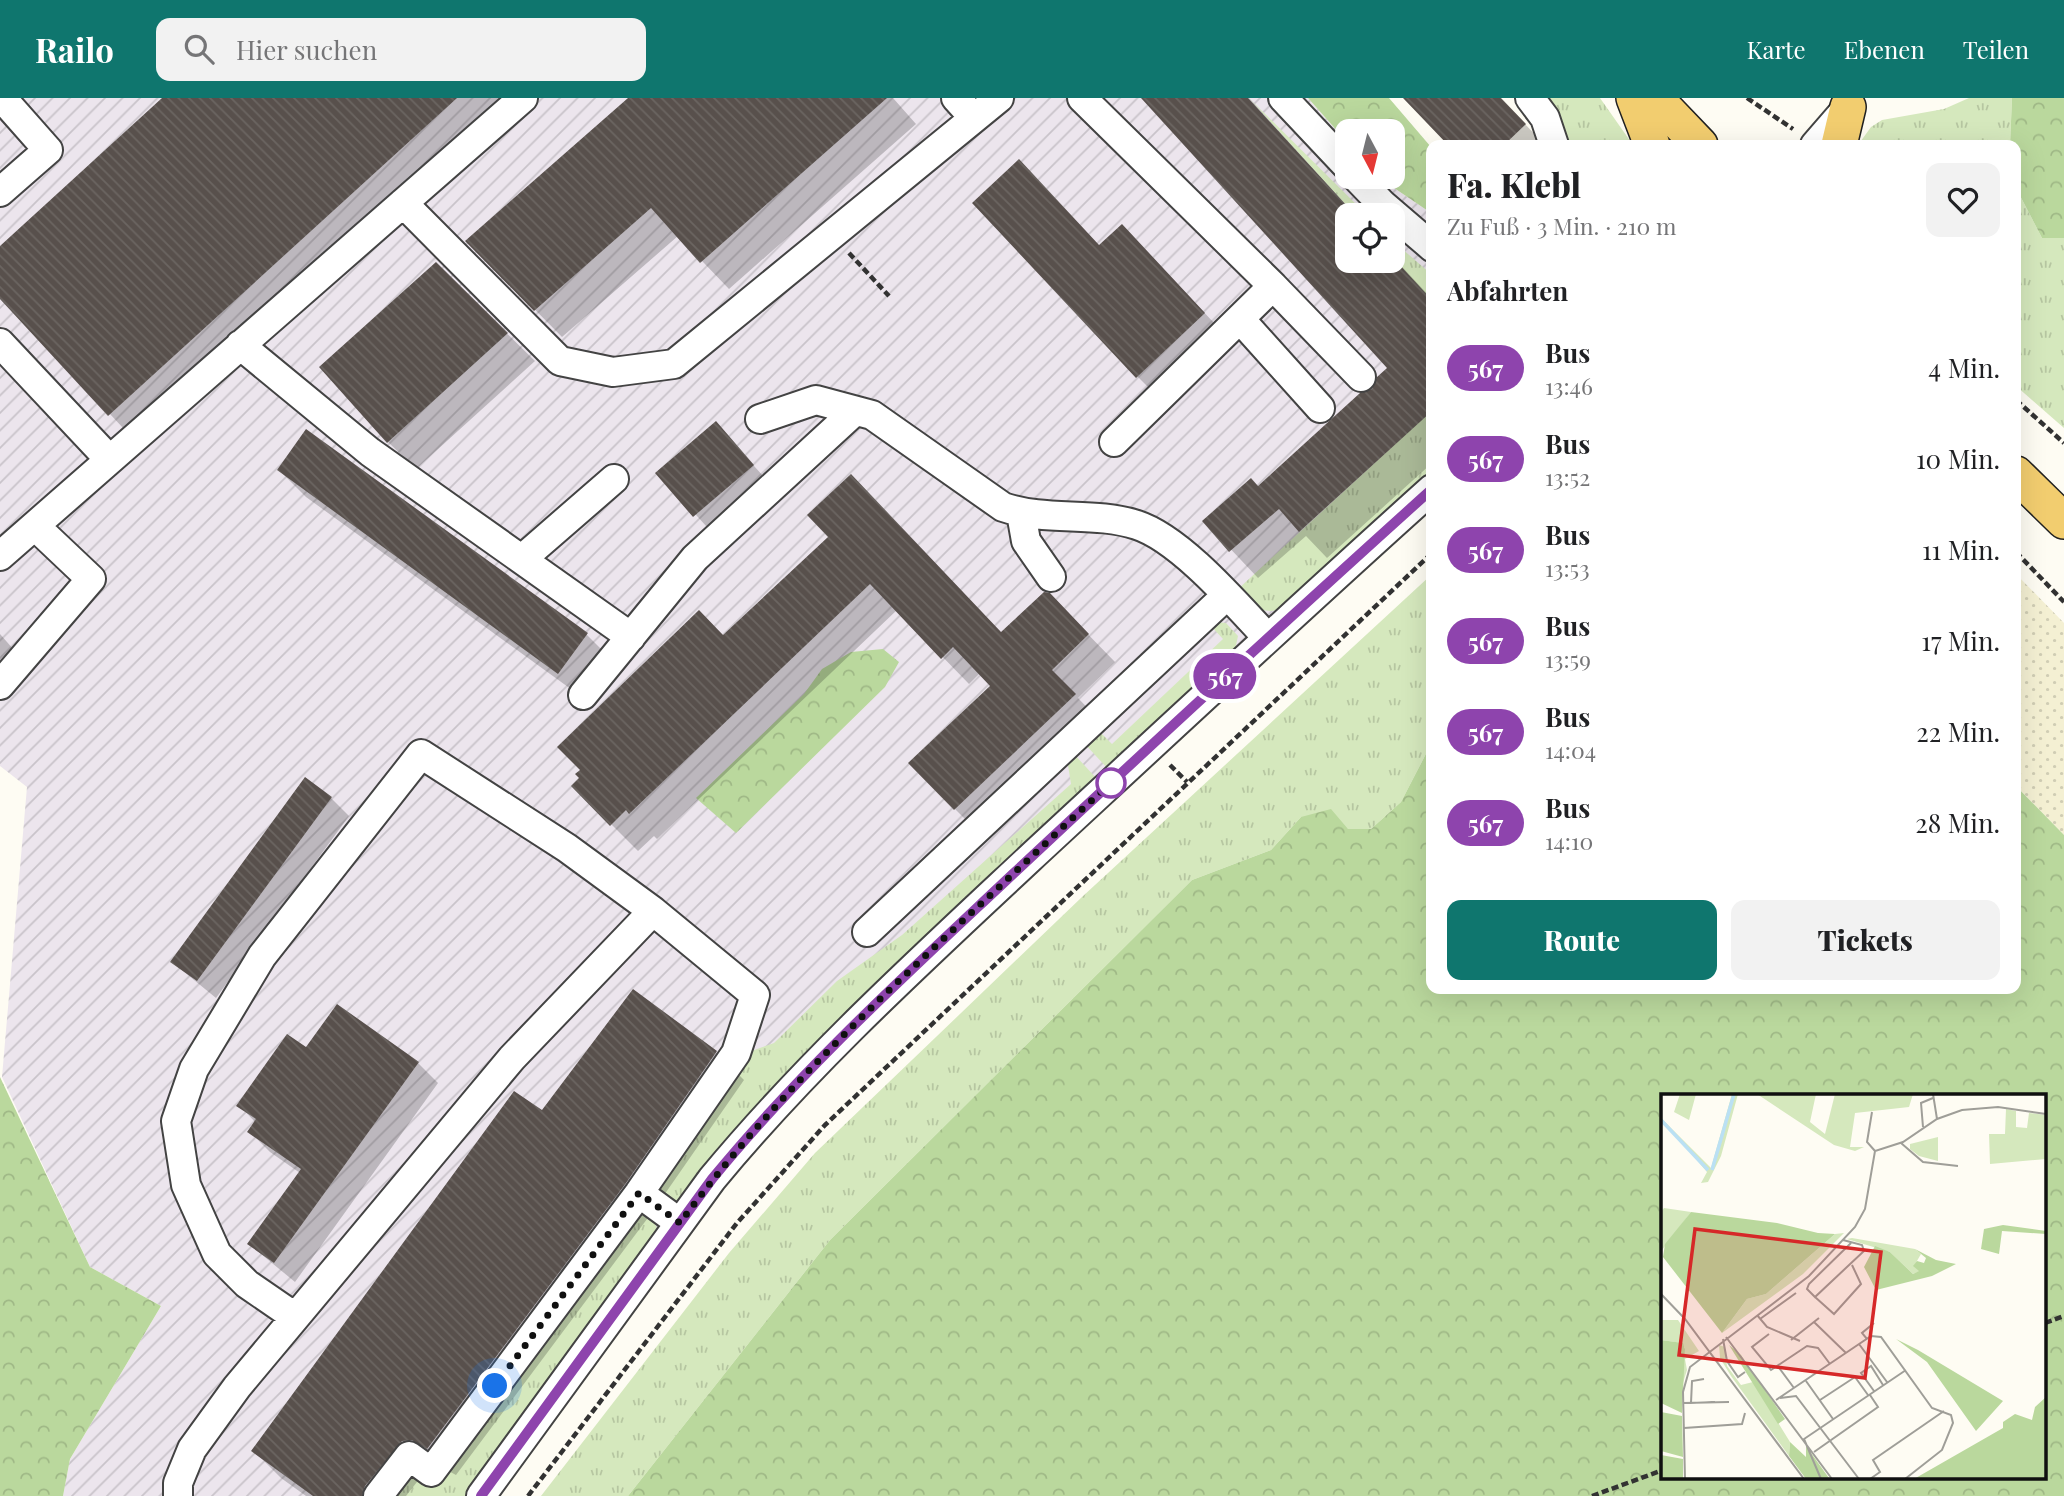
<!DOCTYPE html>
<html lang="de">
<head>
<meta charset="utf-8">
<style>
	:root { --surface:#fff; --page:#f2f2f2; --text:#202124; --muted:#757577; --accent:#0f766e }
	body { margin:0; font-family:"Playfair Display",serif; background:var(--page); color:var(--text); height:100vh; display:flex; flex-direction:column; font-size:26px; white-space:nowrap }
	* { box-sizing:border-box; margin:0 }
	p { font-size:23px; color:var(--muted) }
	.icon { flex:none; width:38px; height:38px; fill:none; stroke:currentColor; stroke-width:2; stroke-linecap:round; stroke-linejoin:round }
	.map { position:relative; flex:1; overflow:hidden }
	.sheet { position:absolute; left:1426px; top:42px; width:595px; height:854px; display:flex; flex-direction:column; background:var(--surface); border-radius:14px; box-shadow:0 7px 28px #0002 }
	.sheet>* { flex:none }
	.badge { padding:0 14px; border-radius:23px; font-size:24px; line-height:46px }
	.needle { width:46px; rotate:173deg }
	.tools { position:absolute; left:1335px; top:21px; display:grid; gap:14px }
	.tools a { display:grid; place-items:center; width:70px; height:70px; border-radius:14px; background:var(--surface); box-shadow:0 7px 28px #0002; font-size:35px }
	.you { position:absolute; width:35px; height:35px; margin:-18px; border:5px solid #fff; border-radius:50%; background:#1a73e8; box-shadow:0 0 0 10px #1a73e833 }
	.map>.badge { position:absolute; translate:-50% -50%; box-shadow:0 0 0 4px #fff }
	h2 { padding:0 21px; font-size:26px; line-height:63px }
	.round { display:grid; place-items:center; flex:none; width:74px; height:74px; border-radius:14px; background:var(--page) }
	.head { display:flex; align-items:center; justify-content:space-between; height:119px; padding:0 21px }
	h1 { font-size:33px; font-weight:800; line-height:52px }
	.primary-button { display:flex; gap:14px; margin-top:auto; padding:14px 21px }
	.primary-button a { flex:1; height:80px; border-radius:14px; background:var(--accent); color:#fff; font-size:28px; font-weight:800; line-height:80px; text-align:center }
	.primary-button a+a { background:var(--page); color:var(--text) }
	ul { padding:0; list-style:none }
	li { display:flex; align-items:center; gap:21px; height:91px; padding:0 21px }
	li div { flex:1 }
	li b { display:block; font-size:26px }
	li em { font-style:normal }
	li .badge { min-width:77px; font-weight:700; text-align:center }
	header { display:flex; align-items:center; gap:42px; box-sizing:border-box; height:98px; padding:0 35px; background:var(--accent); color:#fff }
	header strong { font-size:33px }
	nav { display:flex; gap:38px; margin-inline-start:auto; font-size:24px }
	.search { width:490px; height:63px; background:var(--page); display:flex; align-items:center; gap:18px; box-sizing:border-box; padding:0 24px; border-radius:14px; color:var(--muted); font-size:26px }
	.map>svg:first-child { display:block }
</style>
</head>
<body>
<header>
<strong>Railo</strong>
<div class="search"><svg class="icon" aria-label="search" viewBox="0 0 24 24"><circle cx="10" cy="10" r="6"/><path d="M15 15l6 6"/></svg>Hier suchen</div>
<nav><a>Karte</a><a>Ebenen</a><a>Teilen</a></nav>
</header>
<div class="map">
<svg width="2064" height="1398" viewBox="0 0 2064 1398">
	<defs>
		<pattern id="industrial-furrows" width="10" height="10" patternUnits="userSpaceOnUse" patternTransform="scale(1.75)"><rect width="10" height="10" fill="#ece5ed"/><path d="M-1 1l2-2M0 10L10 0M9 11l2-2" fill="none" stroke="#c9c3ca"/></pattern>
		<pattern id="farmland-dots" width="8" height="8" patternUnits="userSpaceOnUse" patternTransform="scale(1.75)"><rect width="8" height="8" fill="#f4f0d3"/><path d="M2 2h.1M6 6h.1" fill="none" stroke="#d0cdb4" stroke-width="1.8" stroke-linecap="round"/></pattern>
		<pattern id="grass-tufts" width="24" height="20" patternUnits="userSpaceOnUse" patternTransform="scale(1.75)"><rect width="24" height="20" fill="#d5e8bd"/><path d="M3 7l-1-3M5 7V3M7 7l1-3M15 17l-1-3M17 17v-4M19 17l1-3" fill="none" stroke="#b6c6a1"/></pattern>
		<pattern id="forest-crowns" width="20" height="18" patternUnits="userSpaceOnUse" patternTransform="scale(1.75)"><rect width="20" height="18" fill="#bad89d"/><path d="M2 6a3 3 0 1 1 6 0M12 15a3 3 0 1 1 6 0" fill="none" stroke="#9fb886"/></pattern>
		<pattern id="building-back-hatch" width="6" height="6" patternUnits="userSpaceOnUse" patternTransform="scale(1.75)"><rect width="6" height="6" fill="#58504c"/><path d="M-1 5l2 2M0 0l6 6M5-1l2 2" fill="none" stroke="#6b6561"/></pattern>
	</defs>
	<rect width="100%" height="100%" fill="#fefcf3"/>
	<path fill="url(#industrial-furrows)" fill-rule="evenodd" d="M0 0H1308L1347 44 1348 79H1378L1431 115V375L862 904 468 1398H63L70 1361 161 1208 90 1169 2 979 27 689 0 668ZM1348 117H1393V163H1348Z"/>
	<path fill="url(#farmland-dots)" d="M2016 476 2064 525V737L2016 688Z"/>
	<path fill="url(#grass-tufts)" d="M1249 0 1367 117H1355Z
		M1542 0H1600L1633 47H1563Z
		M1969 0H2012L2010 47H1858L1871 29 1882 22 1944 11Z
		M2016 90 2042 140H2064V330L2016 288Z
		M1393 143 1431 176V202L1393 160Z
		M1431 313 1432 375 1429 378 1281 511C1260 518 1252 505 1237 492Z
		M1431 477V646L1401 704 1371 731H1348L1301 719 1271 752 1192 782 830 1142 628 1398H541L729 1155 815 1055 1082 799Z
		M1216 524 1226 525 1238 538 1235 552 1109 672 1083 644 1097 631 1112 646 1223 541 1210 527Z
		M1073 655 1098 682 678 1108 652 1089 746 955 774 945 837 883 902 837 1071 686 1067 661Z
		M638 1107 651 1118 659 1134 468 1398H387L407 1371 432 1382Z"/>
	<path fill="url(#forest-crowns)" fill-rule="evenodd" d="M1308 0H1389L1431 49V115L1378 79H1393V33H1348L1347 44Z
		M2012 0H2064V140H2042L2016 90V47H2010Z
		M883 551 899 564 885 589 736 735 696 700 804 596 822 571 851 554Z
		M1431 646 1432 891H2016V688L2064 737V1398H628L830 1142 1192 782 1271 752 1301 719 1331 711 1348 731H1371L1401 704ZM2045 997V1379H1663V997Z
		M0 979 90 1169 161 1208 70 1361 63 1398H0Z"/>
	<path fill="#0003" d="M164 0H515L137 345 0 198V150Z
		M631 0H893L916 26 729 191 678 138 562 239 467 143Z
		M1143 0H1249L1355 117H1348V163H1393V159L1432 201V365L1327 460 1306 438 1258 480 1205 424 1259 390 1373 293 1390 270Z
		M1405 0H1500L1545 47H1450Z
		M1100 148 1149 156 1232 244 1165 306 1137 278Z
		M436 166 535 263 416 371 388 344Z
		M716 326 773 389 716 439 658 375Z
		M279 372 586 536 614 564 586 602 306 399Z
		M830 439 1002 536 1076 524 1115 564 1078 600 1101 624 982 738 955 711 992 588 980 575 969 586 897 512 657 741 654 738 638 753 573 688Z
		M0 536 21 560 0 577Z
		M331 700 349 718 216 900 172 864Z
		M307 952 418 965 438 985 295 1184 249 1146 300 1075 270 1054 250 1034 256 1025 239 1007Z
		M716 954 744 982 653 1113 456 1377 439 1368 424 1375 406 1398H306L281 1380 253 1352 542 1015Z"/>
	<path fill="url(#building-back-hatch)" d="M162 0H457L108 318 0 201V148Z
		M628 0H887L700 165 651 110 534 213 465 143Z
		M1141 0H1248L1348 109V163H1396L1432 202V313L1299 434 1279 411 1229 454 1202 423 1251 380 1258 388 1360 295 1372 291 1377 279 1387 270Z
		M1403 0H1501L1526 26 1504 47H1448Z
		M1019 61 1099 147 1122 126 1205 215 1136 280 972 105Z
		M436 164 508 235 387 345 319 269Z
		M716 323 754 367 693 419 655 375Z
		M306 331 588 535 558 576 277 372Z
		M851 376 1001 534 1044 494 1050 495 1089 536 1052 572 1076 596 954 712 908 665 990 588 953 549 941 561 870 486 629 716 626 712 610 728 571 688 579 680 575 676 580 672 557 649 699 512 723 537 828 439 807 417Z
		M305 679 332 699 197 883 170 864Z
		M633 891 717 953 626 1085 427 1351 412 1342 402 1343 365 1388 362 1398H313L251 1353 514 993 542 1012Z
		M337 906 419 964 274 1165 247 1146 301 1071 247 1034 256 1021 236 1008 287 936 306 949Z"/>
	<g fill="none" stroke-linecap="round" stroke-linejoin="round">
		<g stroke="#434343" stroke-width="32">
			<path id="minor" d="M956 0 974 20
				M1082 0 1273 188 1114 344
				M1283 0 1348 69
				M1530 0 1545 20 1554 47
				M1815 47 1847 10
				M1356 79 1383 107 1432 149
				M0 94 48 52 2 0
				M403 105 560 263 613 274 674 266 999 0
				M1273 188 1361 279
				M1240 221 1320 310
				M0 245 109 361
				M240 247 370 354 631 539
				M760 321 816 302 872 317 1003 409C1046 424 1094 413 1137 427 1180 441 1235 505 1267 539
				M1021 415 1026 443 1051 479
				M0 458 523 0
				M522 461 614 381
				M0 587 91 481 35 428
				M583 597 695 460 855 313
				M867 834 1227 497
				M639 1095 680 1125
				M295 1219 247 1186 217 1156 186 1087 176 1023 194 971 262 858 421 656 567 750 653 813
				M178 1398V1385L192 1351 237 1289 512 960 653 813 755 897 736 955 639 1095 431 1374 409 1358 378 1398
				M481 1398 712 1081C808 965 920 863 1029 761 1163 637 1296 513 1432 391"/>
		</g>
		<g stroke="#212121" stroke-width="38">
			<path id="major" d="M1634 0 1652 47
				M1655 0 1700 47
				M1839 47 1848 9
				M2016 376 2064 423"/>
		</g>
		<path stroke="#323232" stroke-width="4.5" stroke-dasharray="7 3.5" stroke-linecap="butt" d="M1747 0 1793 31
			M849 155 889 198
			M2016 302 2064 345
			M2016 454 2064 504
			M1170 667 1187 684
			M2045 1225 2064 1218
			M528 1398 737 1125 825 1027 1432 455
			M1592 1398 1663 1372"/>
		<use href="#minor" stroke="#fff" stroke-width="28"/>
		<use href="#major" stroke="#f2cd6f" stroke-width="35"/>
	</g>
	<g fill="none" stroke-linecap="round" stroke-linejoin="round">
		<g stroke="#fff" stroke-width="16">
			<path id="line" d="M481 1398 712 1081C803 970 910 873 1014 775 1152 646 1291 518 1432 391"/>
		</g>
		<use href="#line" stroke="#8e44ad" stroke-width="10"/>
		<path stroke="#101010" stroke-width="7" stroke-dasharray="0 12.6" d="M495 1288 639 1095 680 1125C764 1010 868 911 971 815 1018 772 1065 726 1111 685"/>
	</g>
	<circle fill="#fff" stroke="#8e44ad" stroke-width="3.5" cx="1111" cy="685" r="14"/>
	<g transform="translate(1661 996)">
		<rect width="385" height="385" fill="#fefcf3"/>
		<path d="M19 0H35L28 26 13 18ZM71 0H77L60 62 47 88 40 89 46 78 0 24 50 74ZM96 0H155L149 28 164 40 174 0H252L248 13 194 19 189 53H203L194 57 173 51ZM345 15 355 17V33L366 34 368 19 385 21V65L329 70 328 40H344ZM277 43V67L258 62 249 55V50ZM3 114 30 118 1 156V162L0 160V118ZM183 139 142 180 61 239 86 205 105 200 174 140ZM191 144 254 155 260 160 253 172 259 177 252 180 229 158 186 145ZM0 226H17L38 257 24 265 26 276 21 292 24 254 21 249 0 246ZM58 251 64 253 66 272 80 291 92 288 129 348 128 362 70 282 59 264Z" fill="#d5e8bd"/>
		<path d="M30 118 116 129 157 139 174 140 105 200 86 205 61 239 2 163 4 150ZM342 131 385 137V140L341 137 338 160 320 155 323 135ZM214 152 229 158 252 180 258 177 252 172 256 167 263 169 265 164 254 155 275 166 295 170 271 182 215 196 203 173ZM235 245 257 256 342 307 315 337 266 268ZM0 246 22 249 24 255 21 319 0 309ZM68 251 80 261 124 325 117 330ZM385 303V385H253L342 334V328L354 320 371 326 374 313ZM0 318 21 322 22 363 0 357ZM129 348 145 363V352L168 384 145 385 128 362ZM0 361 22 365V385H0Z" fill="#bad89d"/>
		<path fill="none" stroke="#bae0f4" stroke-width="3.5" d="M0 26 47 76M51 76 73 0"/>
		<path fill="none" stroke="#9f9e98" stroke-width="2" d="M272 0 276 25M211 18 206 48 214 57M262 33 260 9 272 4M240 49 262 68 297 72M182 146 201 151 203 157 154 203 146 195 148 190 190 149M0 200 24 225 143 385M154 203 173 220 200 190 191 171M96 221 106 233 139 247M99 225 135 199M153 228 185 259M108 240 91 253 110 276 146 252 157 254 169 270M65 243 171 385M62 245 66 267 77 283 84 278M206 245 201 239 213 229M130 246 158 224M198 250 226 288M116 271 133 294M43 285 31 287 30 309 54 308M145 287 172 325M213 297 200 279 210 272 222 291M119 304 135 302 198 385M115 306 210 242 220 243 271 314 290 321 292 329 281 356 244 385M159 306 194 283 207 301M22 309 68 308M23 334 81 330 84 319M153 358 217 313 209 301M24 385 22 298 29 273 148 182 194 133 204 115 214 57 242 48 276 25 301 16 337 13 385 20M160 385 143 345 245 276M209 385 219 378 212 366 283 317"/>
		<path fill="#d62828" fill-opacity="0.15" stroke="#d62828" stroke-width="3.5" d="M34 135 220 158 204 284 18 261Z"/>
		<rect width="385" height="385" fill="none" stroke="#101010" stroke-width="3.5"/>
	</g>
</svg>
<div class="tools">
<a><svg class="needle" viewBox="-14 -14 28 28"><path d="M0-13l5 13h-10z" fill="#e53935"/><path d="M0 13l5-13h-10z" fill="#757577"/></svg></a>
<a><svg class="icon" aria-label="locate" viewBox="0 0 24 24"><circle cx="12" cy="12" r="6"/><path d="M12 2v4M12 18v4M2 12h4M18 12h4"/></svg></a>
</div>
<div class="you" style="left:495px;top:1288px"></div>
<b class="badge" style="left:1225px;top:578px;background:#8e44ad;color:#fff">567</b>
<section class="sheet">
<div class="head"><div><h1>Fa. Klebl</h1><p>Zu Fuß · 3 Min. · 210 m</p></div><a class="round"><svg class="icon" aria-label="heart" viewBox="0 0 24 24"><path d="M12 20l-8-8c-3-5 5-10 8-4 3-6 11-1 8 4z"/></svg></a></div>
<h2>Abfahrten</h2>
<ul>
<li><span class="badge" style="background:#8e44ad;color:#fff">567</span><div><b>Bus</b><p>13:46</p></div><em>4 Min.</em></li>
<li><span class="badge" style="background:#8e44ad;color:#fff">567</span><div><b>Bus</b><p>13:52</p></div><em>10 Min.</em></li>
<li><span class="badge" style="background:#8e44ad;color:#fff">567</span><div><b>Bus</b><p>13:53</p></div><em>11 Min.</em></li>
<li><span class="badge" style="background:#8e44ad;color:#fff">567</span><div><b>Bus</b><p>13:59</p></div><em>17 Min.</em></li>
<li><span class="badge" style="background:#8e44ad;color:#fff">567</span><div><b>Bus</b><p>14:04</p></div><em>22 Min.</em></li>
<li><span class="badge" style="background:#8e44ad;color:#fff">567</span><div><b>Bus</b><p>14:10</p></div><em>28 Min.</em></li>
</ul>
<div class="primary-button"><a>Route</a><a>Tickets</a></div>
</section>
</div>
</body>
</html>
